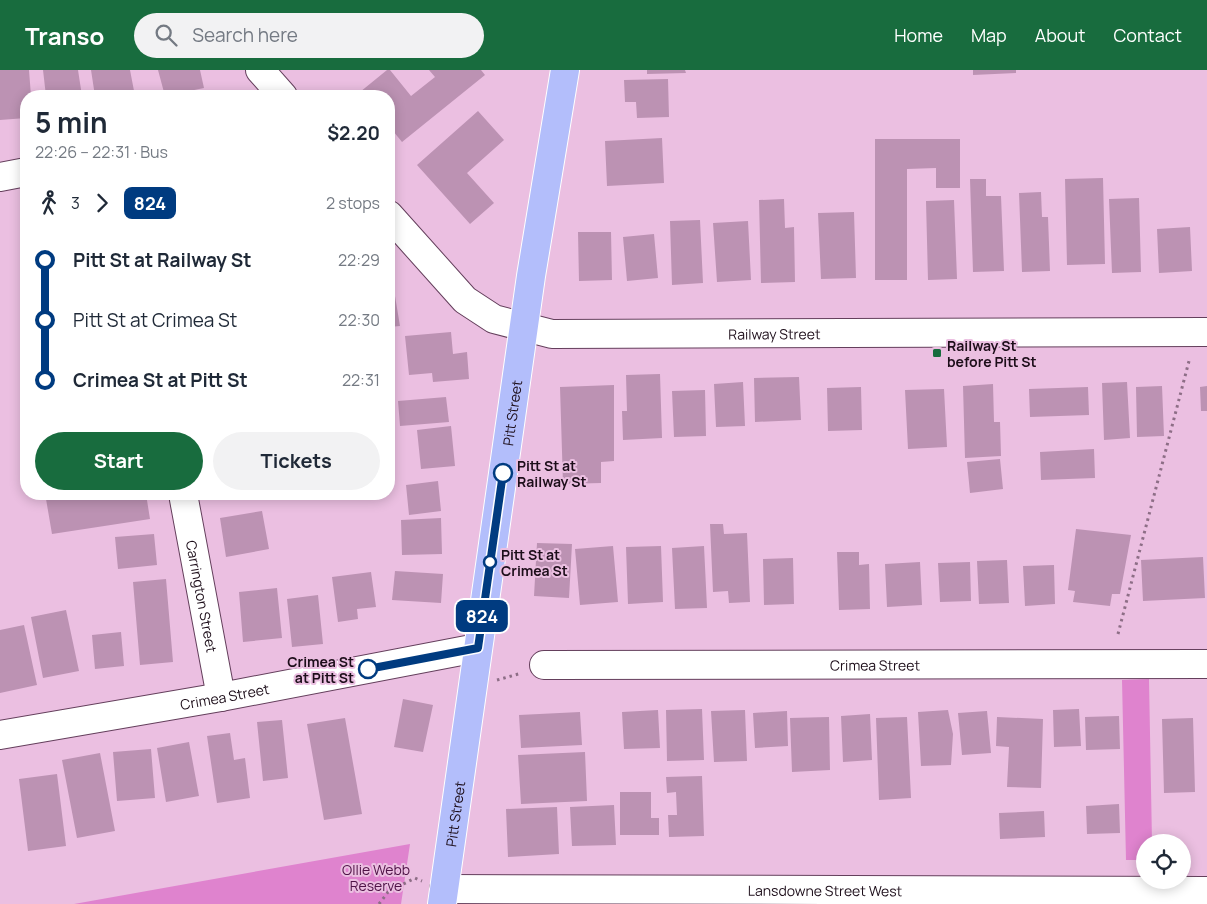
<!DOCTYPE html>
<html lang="en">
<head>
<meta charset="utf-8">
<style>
	:root { --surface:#fff; --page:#f2f2f3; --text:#1f2937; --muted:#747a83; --accent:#186c3e }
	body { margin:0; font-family:Manrope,sans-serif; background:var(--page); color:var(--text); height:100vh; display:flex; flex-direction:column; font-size:19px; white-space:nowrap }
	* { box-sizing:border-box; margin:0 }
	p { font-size:16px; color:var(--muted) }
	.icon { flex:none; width:28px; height:28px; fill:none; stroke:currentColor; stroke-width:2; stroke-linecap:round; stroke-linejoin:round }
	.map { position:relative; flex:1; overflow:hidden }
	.sheet { position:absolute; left:20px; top:20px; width:375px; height:410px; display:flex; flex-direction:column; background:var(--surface); border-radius:20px; box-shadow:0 2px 12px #0003 }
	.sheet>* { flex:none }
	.badge { padding:0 10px; border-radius:8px; font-size:18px; line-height:32px }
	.controls { position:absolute; left:1136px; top:764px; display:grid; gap:10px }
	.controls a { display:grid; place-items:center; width:55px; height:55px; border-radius:50%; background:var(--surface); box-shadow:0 2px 12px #0003; font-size:25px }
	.map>.badge { position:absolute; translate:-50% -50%; box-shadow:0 0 0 2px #fff }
	.legs { display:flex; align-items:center; gap:8px; height:55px; padding:0 15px; font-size:16px }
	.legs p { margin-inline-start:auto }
	.head { display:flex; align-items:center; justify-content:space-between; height:85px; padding:0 15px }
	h1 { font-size:28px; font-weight:700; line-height:38px }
	.cta { display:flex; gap:10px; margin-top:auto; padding:10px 15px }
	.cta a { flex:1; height:58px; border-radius:30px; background:var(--accent); color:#fff; font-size:20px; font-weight:700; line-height:58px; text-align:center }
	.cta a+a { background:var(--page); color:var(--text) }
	ul { padding:0 15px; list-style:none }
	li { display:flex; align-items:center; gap:18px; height:60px; font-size:19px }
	li i { display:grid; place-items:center; width:8px; height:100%; margin:0 6px; background:currentColor }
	li i::after { content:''; width:12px; height:12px; margin:-6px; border:4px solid; border-radius:50%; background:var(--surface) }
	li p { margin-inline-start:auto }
	li:first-child i { background:linear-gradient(#0000 50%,currentColor 0) }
	li:last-child i { background:linear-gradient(currentColor 50%,#0000 0) }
	header { display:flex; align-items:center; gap:30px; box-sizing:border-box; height:70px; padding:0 25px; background:var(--accent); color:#fff }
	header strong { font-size:24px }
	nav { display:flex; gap:28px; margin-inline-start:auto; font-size:18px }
	.search { width:350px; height:45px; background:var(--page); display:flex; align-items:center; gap:12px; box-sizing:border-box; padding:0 18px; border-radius:28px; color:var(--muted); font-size:19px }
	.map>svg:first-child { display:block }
</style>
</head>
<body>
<header>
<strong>Transo</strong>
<div class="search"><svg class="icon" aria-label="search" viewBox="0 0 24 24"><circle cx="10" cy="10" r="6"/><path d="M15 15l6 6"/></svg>Search here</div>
<nav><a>Home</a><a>Map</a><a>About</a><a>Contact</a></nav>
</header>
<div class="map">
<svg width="1207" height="834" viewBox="0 0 1207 834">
	<rect width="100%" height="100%" fill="#ebbfe1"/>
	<path fill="#df83ce" d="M1149 609 1152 772H1145V790H1126L1122 610Z
		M410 774 401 834H74Z"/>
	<path fill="#bc92b3" d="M0 0H29L31 26H26V48L0 50Z
		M43 0H78L82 26H46Z
		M91 0H130L135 26H95Z
		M158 0H200L204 18 165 26Z
		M387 0H390L411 26 435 7 429 0H481L485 5 402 72 389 56V26H364L360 22Z
		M647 0H685L686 3 647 4Z
		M973 0H1016V3L973 5Z
		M668 9 669 47 637 48 636 32H625L624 10Z
		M478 41 504 70 467 103 494 133 470 154 417 95Z
		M662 68 664 113 607 116 605 71Z
		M875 69H960V118H936V98L907 99V210H875Z
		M1103 108 1105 194 1067 195 1065 109Z
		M970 109H986V126H1001L1004 201 973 202Z
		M1041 122 1042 147H1048L1050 201 1022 202 1019 123Z
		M1139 128 1141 202 1112 203 1109 129Z
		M784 129 785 158 794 157 795 212 761 213 759 130Z
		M954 130 957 209 928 210 926 131Z
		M854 142 856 208 821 209 818 143Z
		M700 150 703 213 672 215 670 151Z
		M748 151 751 210 717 212 713 153Z
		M1190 157 1192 201 1159 203 1157 159Z
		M578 162H611L612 210 579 211Z
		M654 164 658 208 627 211 623 167Z
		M394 220 400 256 389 257V221Z
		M451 262 453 284 467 282 469 309 433 312 432 303 409 305 405 266Z
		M660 304 662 368 623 370 622 341H627L626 305Z
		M799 307 801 350 755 352 754 308Z
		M743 312 745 356 716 357 714 314Z
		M1127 312 1130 368 1104 370 1102 313Z
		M993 314 994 352H1000L1001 386 965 388 963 316Z
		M614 315V391L601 392V413L563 414 560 317Z
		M1162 316 1164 366 1137 367 1136 317Z
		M1207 316V341H1201L1200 317Z
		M861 317 862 360 828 361 827 318Z
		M1088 317 1089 345 1030 347 1029 319Z
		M944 319 947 377 908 379 905 320Z
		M705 320 706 366 674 367 672 321Z
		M446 327 449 352 400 356 398 331Z
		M451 356 455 396 421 399 417 360Z
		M1094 379 1095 408 1041 410 1040 382Z
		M1000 389 1003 419 970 423 967 392Z
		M438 411 441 441 409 445 406 415Z
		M82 424H146L150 449 52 464 46 429Z
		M262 441 269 479 226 487 220 448Z
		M441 448 442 484 402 485 401 450Z
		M710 454H723L724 464 747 463 750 532 729 533 728 521 713 522Z
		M1076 459 1131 465 1120 524H1112L1110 536 1073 532 1075 521 1068 520Z
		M154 464 157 495 118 499 115 467Z
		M537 473 572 474 569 528 534 526Z
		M613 476 618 532 580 535 575 479Z
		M661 476 663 532 628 534 626 477Z
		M704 476 707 538 675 539 672 478Z
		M837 482H859V495L869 494 870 539 839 540Z
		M1203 487 1205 528 1143 531 1141 490Z
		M793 488 794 534 764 535 763 489Z
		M1007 490 1009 533 979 534 977 491Z
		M920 492 922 535 887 537 885 494Z
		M970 492 971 531 940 532 938 493Z
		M1054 495 1055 534 1025 536 1023 496Z
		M395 501 443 504 441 533 392 530Z
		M371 502 376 537 357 539 358 549 338 552 332 507Z
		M166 509 173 592 140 595 133 512Z
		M277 518 282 568 243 572 239 522Z
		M318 525 323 574 292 577 287 529Z
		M66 540 79 601 43 608 31 547Z
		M24 555 37 615 0 623V560Z
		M121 562 124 596 95 599 92 565Z
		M403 629 433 635 423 682 394 677Z
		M702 639 704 690 667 691 666 640Z
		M1079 639 1081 676 1054 677 1053 640Z
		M658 640 660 678 624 679 622 642Z
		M745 640 747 691 714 692 711 641Z
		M948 640 953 664 951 695 921 696 918 642Z
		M787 641 788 676 755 678 753 643Z
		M987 641 991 683 962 685 958 643Z
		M580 642 582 675 521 678 519 645Z
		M870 644 872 690 843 692 841 646Z
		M1119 646 1120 679 1086 680 1085 647Z
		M829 647 830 700 792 702 790 648Z
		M907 647 911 728 879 730 876 648Z
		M997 647 1043 649 1041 718 1007 717 1009 677 996 676Z
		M345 648 362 744 324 750 307 654Z
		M1193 648 1195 722 1164 723 1162 649Z
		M282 650 288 708 263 711 257 652Z
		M230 663 234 690 245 688 250 728 217 733 207 666Z
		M189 672 199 726 166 732 157 678Z
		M151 679 155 728 117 731 113 682Z
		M585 682 587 731 521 734 518 685Z
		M100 683 115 761 77 768 62 690Z
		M57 704 66 776 28 781 19 709Z
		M702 706 704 766 669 767 668 745H677L676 722 667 723 666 707Z
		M620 722H651V748H659V765H620Z
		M1119 734 1120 763 1087 764 1086 736Z
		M614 735 616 775 572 776 570 737Z
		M557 737 559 784 508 787 506 739Z
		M1044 741 1045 767 1000 769 999 743Z"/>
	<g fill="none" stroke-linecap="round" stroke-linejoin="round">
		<g stroke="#643f5c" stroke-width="30">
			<g id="minor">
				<path d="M260 0 283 26"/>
				<path d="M0 107 26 102"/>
				<path id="s1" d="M389 145 465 230 494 249 552 264 1207 262"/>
				<path id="s2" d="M183 424 221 627"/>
				<path id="s3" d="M544 595 1207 594"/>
				<path id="s4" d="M0 665 221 627 477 578"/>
				<path id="s5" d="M444 819 1207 821"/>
			</g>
		</g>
		<g stroke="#fff" stroke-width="30">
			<g id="major">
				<path id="s6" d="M442 834 531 206 565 0"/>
			</g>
		</g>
		<path stroke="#8d6e86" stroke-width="3" stroke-dasharray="2.5 4" stroke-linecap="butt" d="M1118 564 1189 291
			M497 610 522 603
			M379 834 388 822 415 808 422 811"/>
		<use href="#minor" stroke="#fff" stroke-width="28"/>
		<use href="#major" stroke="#b3befb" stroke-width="28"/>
	</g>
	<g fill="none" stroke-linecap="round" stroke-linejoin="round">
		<g stroke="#fff" stroke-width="11">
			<path id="line-1" d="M368 599 478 578 503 403"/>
		</g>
		<use href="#line-1" stroke="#003b80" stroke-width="8"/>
	</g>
	<rect fill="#186c3e" stroke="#ebbfe1" stroke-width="2" x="932" y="278" width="10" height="10" rx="2.5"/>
	<g fill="#fff" stroke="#003b80" stroke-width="2.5">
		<circle cx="503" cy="403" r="9"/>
		<circle cx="490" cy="492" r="6"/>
		<circle cx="368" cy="599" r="9"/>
	</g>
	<g text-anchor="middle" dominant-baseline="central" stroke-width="4" stroke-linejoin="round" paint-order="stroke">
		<g font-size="14" fill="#1d0e1a" stroke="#ebbfe1">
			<text stroke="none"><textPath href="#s1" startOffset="431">Railway Street</textPath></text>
			<text stroke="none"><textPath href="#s6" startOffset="496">Pitt Street</textPath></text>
			<text stroke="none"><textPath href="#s2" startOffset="104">Carrington Street</textPath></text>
			<text stroke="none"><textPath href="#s3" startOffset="331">Crimea Street</textPath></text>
			<text stroke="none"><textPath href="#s4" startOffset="228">Crimea Street</textPath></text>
			<text stroke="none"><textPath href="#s6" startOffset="91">Pitt Street</textPath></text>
			<text stroke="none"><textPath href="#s5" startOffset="381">Lansdowne Street West</textPath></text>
		</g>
		<g font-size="14" font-weight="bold" fill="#1d0e1a" stroke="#ebbfe1" text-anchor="start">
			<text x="947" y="275">Railway St<tspan x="947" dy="16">before Pitt St</tspan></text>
		</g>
		<g font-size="14" font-weight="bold" fill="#1d0e1a" stroke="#ebbfe1" text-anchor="start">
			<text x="517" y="395">Pitt St at<tspan x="517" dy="16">Railway St</tspan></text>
			<text x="501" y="484">Pitt St at<tspan x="501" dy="16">Crimea St</tspan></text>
			<text x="354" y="591" text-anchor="end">Crimea St<tspan x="354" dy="16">at Pitt St</tspan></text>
		</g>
		<g font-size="14" fill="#4f1347" stroke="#ebbfe1">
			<text x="376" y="799">Ollie Webb<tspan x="376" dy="16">Reserve</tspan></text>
		</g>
	</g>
</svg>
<div class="controls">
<a><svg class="icon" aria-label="locate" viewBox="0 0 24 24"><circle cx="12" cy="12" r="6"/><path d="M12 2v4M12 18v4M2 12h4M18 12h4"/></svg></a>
</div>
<b class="badge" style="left:482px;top:546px;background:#003b80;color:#fff">824</b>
<section class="sheet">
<div class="head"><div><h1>5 min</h1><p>22:26 – 22:31 · Bus</p></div><b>$2.20</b></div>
<div class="legs"><svg class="icon" aria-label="walk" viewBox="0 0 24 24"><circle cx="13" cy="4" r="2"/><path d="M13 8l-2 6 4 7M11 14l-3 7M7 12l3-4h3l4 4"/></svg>3<svg class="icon" aria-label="forward" viewBox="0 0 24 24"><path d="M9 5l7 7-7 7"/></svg><b class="badge" style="background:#003b80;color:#fff">824</b><p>2 stops</p></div>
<ul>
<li><i style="color:#003b80"></i><b>Pitt St at Railway St</b><p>22:29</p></li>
<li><i style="color:#003b80"></i><span>Pitt St at Crimea St</span><p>22:30</p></li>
<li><i style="color:#003b80"></i><b>Crimea St at Pitt St</b><p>22:31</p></li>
</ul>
<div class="cta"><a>Start</a><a>Tickets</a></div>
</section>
</div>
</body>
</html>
